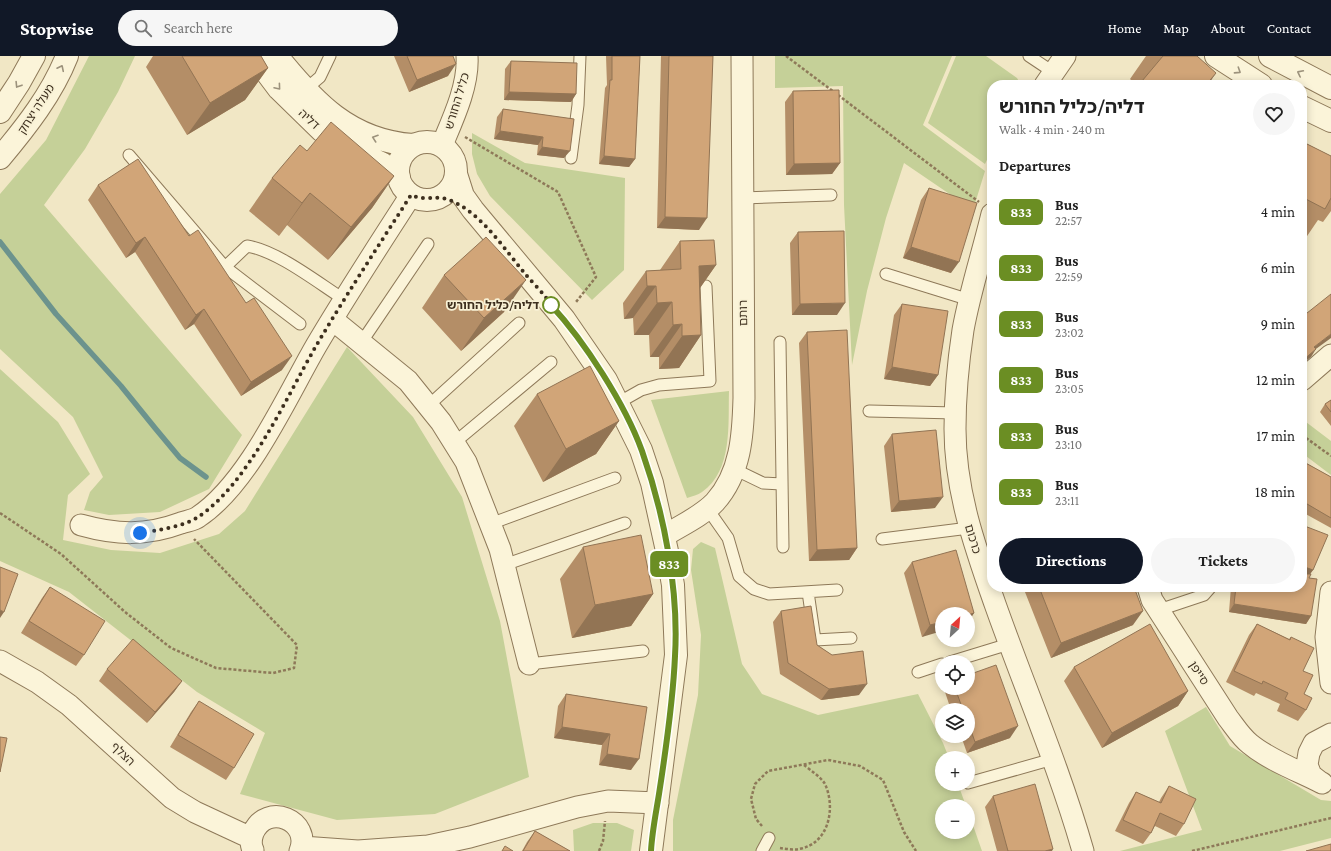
<!DOCTYPE html>
<html lang="en">
<head>
<meta charset="utf-8">
<style>
	:root { --surface:#fff; --page:#f6f6f6; --text:#222; --muted:#767676; --accent:#111827 }
	body { margin:0; font-family:"Crimson Pro","Noto Sans Hebrew",serif; background:var(--page); color:var(--text); height:100vh; display:flex; flex-direction:column; font-size:15px; white-space:nowrap }
	* { box-sizing:border-box; margin:0 }
	p { font-size:13px; color:var(--muted) }
	.icon { flex:none; width:22px; height:22px; fill:none; stroke:currentColor; stroke-width:2; stroke-linecap:round; stroke-linejoin:round }
	.map { position:relative; flex:1; overflow:hidden }
	.sheet { position:absolute; left:987px; top:24px; width:320px; height:512px; display:flex; flex-direction:column; background:var(--surface); border-radius:16px; box-shadow:0 2px 10px #0003 }
	.sheet>* { flex:none }
	.badge { padding:0 8px; border-radius:6px; font-size:14px; line-height:26px }
	.needle { width:26px; rotate:26deg }
	.controls { position:absolute; left:935px; top:551px; display:grid; gap:8px }
	.controls a { display:grid; place-items:center; width:40px; height:40px; border-radius:50%; background:var(--surface); box-shadow:0 2px 10px #0003; font-size:20px }
	.you { position:absolute; width:20px; height:20px; margin:-10px; border:3px solid #fff; border-radius:50%; background:#1a73e8; box-shadow:0 0 0 6px #1a73e833 }
	.map>.badge { position:absolute; translate:-50% -50%; box-shadow:0 0 0 2px #fff }
	h2 { padding:0 12px; font-size:15px; line-height:36px }
	.round { display:grid; place-items:center; flex:none; width:42px; height:42px; border-radius:21px; background:var(--page) }
	.headline { display:flex; align-items:center; justify-content:space-between; height:68px; padding:0 12px }
	h1 { font-size:19px; font-weight:700; line-height:30px }
	.cta { display:flex; gap:8px; margin-top:auto; padding:8px 12px }
	.cta a { flex:1; height:46px; border-radius:24px; background:var(--accent); color:#fff; font-size:16px; font-weight:700; line-height:46px; text-align:center }
	.cta a+a { background:var(--page); color:var(--text) }
	ul { padding:0; list-style:none }
	li { display:flex; align-items:center; gap:12px; height:56px; padding:0 12px }
	li div { flex:1 }
	li b { display:block; font-size:15px }
	li em { font-style:normal }
	li .badge { min-width:44px; font-weight:700; text-align:center }
	header { display:flex; align-items:center; gap:24px; box-sizing:border-box; height:56px; padding:0 20px; background:var(--accent); color:#fff }
	header strong { font-size:19px }
	nav { display:flex; gap:22px; margin-inline-start:auto; font-size:14px }
	.search { width:280px; height:36px; background:var(--page); display:flex; align-items:center; gap:10px; box-sizing:border-box; padding:0 14px; border-radius:22px; color:var(--muted); font-size:15px }
	.map>svg:first-child { display:block }
</style>
</head>
<body>
<header>
<strong>Stopwise</strong>
<div class="search"><svg class="icon" aria-label="search" viewBox="0 0 24 24"><circle cx="10" cy="10" r="6"/><path d="M15 15l6 6"/></svg>Search here</div>
<nav><a>Home</a><a>Map</a><a>About</a><a>Contact</a></nav>
</header>
<div class="map">
<svg width="1331" height="795" viewBox="0 0 1331 795">
	<rect width="100%" height="100%" fill="#f1e7c5"/>
	<path fill="#c5d098" d="M89 0H135L118 36 85 93 44 149 242 379 209 433 160 456 109 459 84 454 90 436 103 421 73 361 0 293V138L46 84Z
		M775 0H952L923 69 985 115 973 154 904 107 886 162 867 235 852 309 844 149 843 30 775 32Z
		M956 0H986L1017 22 1021 29H992V93L985 108 928 67Z
		M472 77 525 107 625 122 624 214 592 244 490 140 477 118 472 98Z
		M347 291 413 361 462 441 500 565 529 721 435 758 337 764 240 738 265 677 197 636 69 536 0 505V313L58 366 90 418 68 439 63 484 111 494 160 497 219 478 245 455Z
		M729 335C728 367 733 415 702 436 698 439 692 440 687 442L651 344Z
		M1302 363 1331 385V419L1302 397Z
		M701 486 715 492 742 608 762 638 818 659 918 638 943 687 949 702H942V728H958L966 750H942V776H968V755L982 795H673V764L698 639 701 579 691 514 693 493Z
		M1206 651 1230 690 1321 744 1331 745V782L1280 795H1120L1202 774 1165 675Z
		M593 767H617L634 774 631 795H574L573 774Z"/>
	<g fill="none" stroke-linecap="round" stroke-linejoin="round">
		<path stroke="#6c938d" stroke-width="5.5" d="M0 186 56 258 121 330 155 372 180 402 206 421"/>
		<g stroke="#8e7959" stroke-width="13">
			<path id="service" d="M1029 0 1053 16
				M306 33 320 21 330 0
				M129 99 225 211 300 268
				M571 102 578 49 580 0
				M742 142 831 139
				M225 211 247 190C278 195 318 227 345 244
				M886 218 970 244
				M780 286 783 491
				M361 287 428 188
				M618 347 641 334 659 329 710 325 706 230
				M428 350 519 267
				M869 355 956 357
				M454 387 551 306
				M734 413 763 427 782 428
				M707 452 728 482 739 520 754 533 769 538 837 534
				M490 468 615 422
				M882 483 969 472
				M504 509 625 467
				M808 536 815 584 851 582
				M1159 554 1204 539 1211 531
				M950 606 1009 588
				M529 608 643 595
				M918 616 942 608
				M968 727 1053 703
				M762 795 769 782"/>
		</g>
		<g stroke="#8e7959" stroke-width="23">
			<path id="minor" d="M1045 29 1065 0
				M442 89C453 63 469 29 467 0
				M992 158C983 196 970 235 963 274 958 307 955 340 955 373 955 435 975 491 995 548 1024 630 1059 711 1083 795
				M333 264 408 325 441 366 466 406 500 493 529 608
				M1302 324 1331 299
				M81 469C117 479 146 480 181 467 187 465 194 464 198 461 248 428 286 342 316 290 346 239 379 189 411 139
				M664 480C680 470 702 460 715 446 741 417 743 379 744 342L742 0
				M1148 531 1152 544 1228 662C1235 671 1241 681 1250 688 1269 704 1301 716 1322 727
				M1331 536 1326 581 1331 627
				M0 605 37 626 69 649 172 742 195 756 251 782
				M1320 726 1311 719 1307 709 1309 697 1314 687 1331 678
				M302 791 358 795 428 790 470 781 577 751 608 745 658 747
				M253 794C250 788 251 783 253 777 267 745 312 765 300 795"/>
		</g>
		<g stroke="#8e7959" stroke-width="24">
			<path id="tertiary" d="M254 0 279 33 321 74 345 90 383 108 399 121
				M277 0C314 46 350 85 413 89
				M1216 0 1261 29
				M1270 0 1331 32
				M1302 51 1331 65
				M0 56 19 27 34 0
				M398 115a29 29 0 1 1 58 0a29 29 0 1 1-58 0Z
				M0 102C26 71 52 38 67 0
				M456 118 463 140 473 154 564 263 606 324 641 394 652 427 667 495 673 529 676 599 651 795"/>
		</g>
		<path stroke="#8e7959" stroke-width="2.5" stroke-dasharray="3 2" stroke-linecap="butt" d="M786 0 834 36
			M838 39 979 146
			M465 81 558 136 596 221 576 246
			M1302 379 1331 400
			M0 457 61 498 125 556 171 592 216 612 273 617 294 612 297 589 194 483
			M762 770 756 763 751 743 755 728 768 715 828 704 860 710 883 724 904 776 916 795
			M780 792C786 793 793 794 799 793 829 788 836 752 825 728 821 721 810 714 804 709
			M599 795 603 785 605 765
			M1192 795 1331 762"/>
		<use href="#service" stroke="#fbf4d9" stroke-width="11"/>
		<use href="#minor" stroke="#fbf4d9" stroke-width="21"/>
		<use href="#tertiary" stroke="#fbf4d9" stroke-width="22"/>
	</g>
	<path fill="#b48e67" d="M153 0H261L268 12 245 44 187 79 146 11Z
		M394 0H453L448 20 409 36Z
		M606 0H640L635 103 629 111 599 108 605 32 607 29Z
		M661 0H713L699 174 657 172Z
		M1146 0H1197L1208 29H1136L1130 23Z
		M511 5 576 38 571 46 504 44 505 13Z
		M793 35 840 107 832 118 786 119 785 46Z
		M503 53 574 63 564 102 537 99 538 89 494 83 497 61Z
		M1303 86 1331 100V155L1323 166 1318 164 1303 186 1302 185V88Z
		M307 95 394 120 372 152 328 204 287 169 279 180 249 155 272 122Z
		M98 129 189 180 282 314 241 340 194 268 185 274 135 196 126 202 88 144Z
		M929 132 951 217 903 202 921 144Z
		M798 176 837 259H792L790 187Z
		M680 185 716 209 700 232 701 279 679 312 659 313V301H650L649 279H634L633 262 624 263 623 247 646 215 660 214Z
		M444 219 504 256 461 295 422 252Z
		M902 248 938 319 930 330 884 323 894 259Z
		M807 276 857 492 849 504 809 505 799 287Z
		M537 338 619 365 596 398 543 426 514 370Z
		M1331 344V370L1320 356 1325 348Z
		M892 378 935 452 891 456 884 390Z
		M1302 405 1331 421V472L1302 456Z
		M1302 469 1313 514 1310 518 1309 522 1311 560 1306 568 1229 556 1231 531H1302Z
		M583 491 653 538 631 570 572 582 560 523Z
		M912 506 974 557 968 566V558L922 581 904 517Z
		M50 531 84 599 76 610 21 577 42 542Z
		M1023 531H1134L1133 569 1051 602Z
		M781 555 817 589 832 599 859 639 821 644 780 618 773 566Z
		M1257 568 1289 583 1291 581 1303 615 1304 638 1306 654 1298 665 1277 655 1280 648 1256 637 1254 640 1226 626 1249 579Z
		M1074 611 1188 635 1178 650 1102 692 1064 625Z
		M107 613 182 625 174 636 147 667 99 625Z
		M947 632H968L1010 682 967 697 961 680H968V654H951L945 636Z
		M566 638 647 651 631 714 599 709 602 689 554 682 558 650Z
		M199 645 234 712 226 724 170 691 191 656Z
		M1169 730 1184 768 1176 780 1155 770 1151 777 1143 788 1115 775 1129 747 1136 736 1159 746 1161 742Z
		M993 740 1052 795H997L985 751Z
		M535 775 570 795H522L527 786Z"/>
	<path fill="#927454" d="M456 8 448 20 409 36 417 24Z
		M268 12 245 44 187 79 210 47Z
		M1216 17 1208 29H1206Z
		M509 36 576 38 571 46 504 44Z
		M500 75 543 81 538 89 494 83Z
		M542 91 570 95 564 102 537 99Z
		M604 100 635 103 629 111 599 108Z
		M840 107 832 118 786 119 794 108Z
		M394 120 372 152 328 204 351 171Z
		M310 137 287 169 279 180 302 147Z
		M665 161 707 162 699 174 657 172Z
		M145 181 135 196 126 202 136 187Z
		M911 191 959 206 951 217 903 202Z
		M716 209 693 242 699 210Z
		M526 224 504 256 461 295 484 262Z
		M647 230H656L633 262 624 263Z
		M672 246 649 279H634L657 247Z
		M845 247 837 259H792L800 248Z
		M204 253 194 268 185 274 196 259Z
		M682 268 659 301H650L673 269Z
		M1331 278V282L1309 298 1314 291Z
		M701 279 679 312 659 313 682 280Z
		M1316 293 1311 301 1302 308V305Z
		M292 300 282 314 241 340 251 326Z
		M892 311 938 319 930 330 884 323Z
		M619 365 596 398 543 426 566 393Z
		M943 441 935 452 891 456 899 445Z
		M857 492 849 504 809 505 817 494Z
		M1302 510 1313 514 1307 522 1302 520Z
		M1179 531H1202L1201 532 1178 533Z
		M653 538 631 570 572 582 595 549Z
		M1234 548 1311 560 1306 568 1229 556Z
		M0 554 4 556 0 562Z
		M1143 555 1133 569 1051 602 1061 587Z
		M974 557 968 566V559Z
		M942 566V575L922 581 930 569Z
		M182 625 174 636 147 667 155 656Z
		M867 628 859 639 821 644 829 633Z
		M1188 635 1178 650 1102 692 1112 677Z
		M1018 670 1010 682 967 697 975 686Z
		M562 671 610 678 602 689 554 682Z
		M607 698 639 703 631 714 599 709Z
		M1053 793 1052 795H1045Z"/>
	<path fill="#d1a578" stroke="#927454" d="M182 0H261L268 12 210 47Z
		M407 0H453L456 8 417 24Z
		M612 0H640L635 103 604 100 610 24H612Z
		M669 0H713L707 162 665 161Z
		M1163 0H1197L1216 17 1206 29H1193L1192 28 1191 29H1147L1142 25Z
		M511 5 577 7 576 38 509 36Z
		M839 34 840 107 794 108 793 35Z
		M503 53 574 63 570 95 542 91 543 81 500 75Z
		M331 66 394 120 351 171 310 137 302 147 272 122 300 89 307 95Z
		M1303 86 1331 100V142L1325 153 1302 141V115L1304 111 1302 109V89Z
		M138 103 189 180 198 174 246 247 254 242 292 300 251 326 204 253 196 259 145 181 136 187 98 129Z
		M929 132 977 147 959 206 911 191Z
		M844 175 845 247 800 248 798 176Z
		M486 181 526 224 484 262 444 219Z
		M714 184 716 209 699 210 701 279 682 280V268L673 269 672 246 657 247 656 230H647L646 215 681 213 680 185Z
		M1331 238V278L1314 291 1316 293 1302 305V261Z
		M902 248 948 255 938 319 892 311Z
		M847 274 857 492 817 494 807 276Z
		M590 310 619 365 566 393 537 338Z
		M1331 344V356L1325 348Z
		M936 374 943 441 899 445 892 378Z
		M1302 405 1331 421V462L1302 445Z
		M1302 469 1328 479 1313 514 1302 510Z
		M641 479 653 538 595 549 583 491Z
		M956 494 974 557 968 559V558H942V566L930 569 912 506Z
		M0 511 18 518 4 556 0 554Z
		M1302 518H1311L1309 522 1317 523 1311 560 1234 548 1236 531H1302Z
		M50 531 105 565 84 599 29 565Z
		M1039 531H1134L1143 555 1061 587Z
		M811 550 817 589 832 599 863 595 867 628 829 633 788 607 781 555Z
		M1150 568 1188 635 1112 677 1074 611Z
		M1257 568 1290 584 1291 581 1314 592 1303 615 1313 619 1304 638 1312 642 1306 654 1285 643 1288 637 1263 625 1262 628 1234 615Z
		M133 583 182 625 155 656 107 613Z
		M996 609 1018 670 975 686 968 666V654H963L955 632H968V619Z
		M566 638 647 651 639 703 607 698 610 678 562 671Z
		M199 645 254 678 234 712 178 679Z
		M0 681 7 682 0 716Z
		M1035 728 1053 793 1045 795H1008L993 740Z
		M1169 730 1196 743 1184 768 1160 757 1151 777 1123 764 1136 736 1161 747Z
		M535 775 570 795H523Z
		M1331 788V795H1306Z
		M505 790 513 795H502Z"/>
	<defs><path id="oneway-chevron" d="M-2-3.5L2.5 0L-2 3.5" fill="none" stroke-width="1.6" stroke-linecap="round" stroke-linejoin="round"/></defs>
	<g stroke="#9c927c">
		<use href="#oneway-chevron" transform="translate(61 12) rotate(-64)"/>
		<use href="#oneway-chevron" transform="translate(1238 15) rotate(33)"/>
		<use href="#oneway-chevron" transform="translate(1300 17) rotate(-153)"/>
		<use href="#oneway-chevron" transform="translate(18 29) rotate(122)"/>
		<use href="#oneway-chevron" transform="translate(278 31) rotate(50)"/>
		<use href="#oneway-chevron" transform="translate(375 82) rotate(-161)"/>
	</g>
	<g fill="none" stroke-linecap="round" stroke-linejoin="round">
		<g stroke="#fff" stroke-width="9">
			<path id="line" d="M551 249C585 286 625 348 642 395 664 457 679 534 675 600 673 646 666 693 659 738 656 757 652 776 651 795"/>
		</g>
		<use href="#line" stroke="#6b8e23" stroke-width="6"/>
		<path stroke="#3d2f1e" stroke-width="4" stroke-dasharray="0 7.2" d="M140 477C158 474 183 471 198 461 248 428 286 342 316 290 346 239 379 189 411 139 428 146 438 138 452 145 483 159 505 194 526 219 534 228 545 239 551 249"/>
	</g>
	<circle fill="#fff" stroke="#6b8e23" stroke-width="2" cx="551" cy="249" r="8"/>
	<g text-anchor="middle" dominant-baseline="central" stroke-width="3.5" stroke-linejoin="round" paint-order="stroke">
		<g font-size="12" fill="#3d2f1e" stroke="#f8f1d5">
			<text transform="translate(457 45) rotate(-73)">כליל החורש</text>
			<text transform="translate(36 53) rotate(-57)">מעלה יצחק</text>
			<text transform="translate(309 63) rotate(43)">דליה</text>
			<text transform="translate(743 257) rotate(-91)">רותם</text>
			<text transform="translate(973 483) rotate(73)">כרכום</text>
			<text transform="translate(1199 617) rotate(57)">סייפן</text>
			<text transform="translate(123 698) rotate(44)">הצלף</text>
		</g>
		<g font-size="12" font-weight="bold" fill="#3d2f1e" stroke="#f8f1d5" text-anchor="end">
			<text x="539" y="249">דליה/כליל החורש</text>
		</g>
	</g>
</svg>
<div class="controls">
<a><svg class="needle" viewBox="-14 -14 28 28"><path d="M0-13l5 13h-10z" fill="#e53935"/><path d="M0 13l5-13h-10z" fill="#767676"/></svg></a>
<a><svg class="icon" aria-label="locate" viewBox="0 0 24 24"><circle cx="12" cy="12" r="6"/><path d="M12 2v4M12 18v4M2 12h4M18 12h4"/></svg></a>
<a><svg class="icon" aria-label="layers" viewBox="0 0 24 24"><path d="M12 4l9 5-9 5-9-5zM3 14l9 5 9-5"/></svg></a>
<a>+</a>
<a>−</a>
</div>
<div class="you" style="left:140px;top:477px"></div>
<b class="badge" style="left:669px;top:508px;background:#6b8e23;color:#fff">833</b>
<section class="sheet">
<div class="headline"><div><h1>דליה/כליל החורש</h1><p>Walk · 4 min · 240 m</p></div><a class="round"><svg class="icon" aria-label="heart" viewBox="0 0 24 24"><path d="M12 20l-8-8c-3-5 5-10 8-4 3-6 11-1 8 4z"/></svg></a></div>
<h2>Departures</h2>
<ul>
<li><span class="badge" style="background:#6b8e23;color:#fff">833</span><div><b>Bus</b><p>22:57</p></div><em>4 min</em></li>
<li><span class="badge" style="background:#6b8e23;color:#fff">833</span><div><b>Bus</b><p>22:59</p></div><em>6 min</em></li>
<li><span class="badge" style="background:#6b8e23;color:#fff">833</span><div><b>Bus</b><p>23:02</p></div><em>9 min</em></li>
<li><span class="badge" style="background:#6b8e23;color:#fff">833</span><div><b>Bus</b><p>23:05</p></div><em>12 min</em></li>
<li><span class="badge" style="background:#6b8e23;color:#fff">833</span><div><b>Bus</b><p>23:10</p></div><em>17 min</em></li>
<li><span class="badge" style="background:#6b8e23;color:#fff">833</span><div><b>Bus</b><p>23:11</p></div><em>18 min</em></li>
</ul>
<div class="cta"><a>Directions</a><a>Tickets</a></div>
</section>
</div>
</body>
</html>
